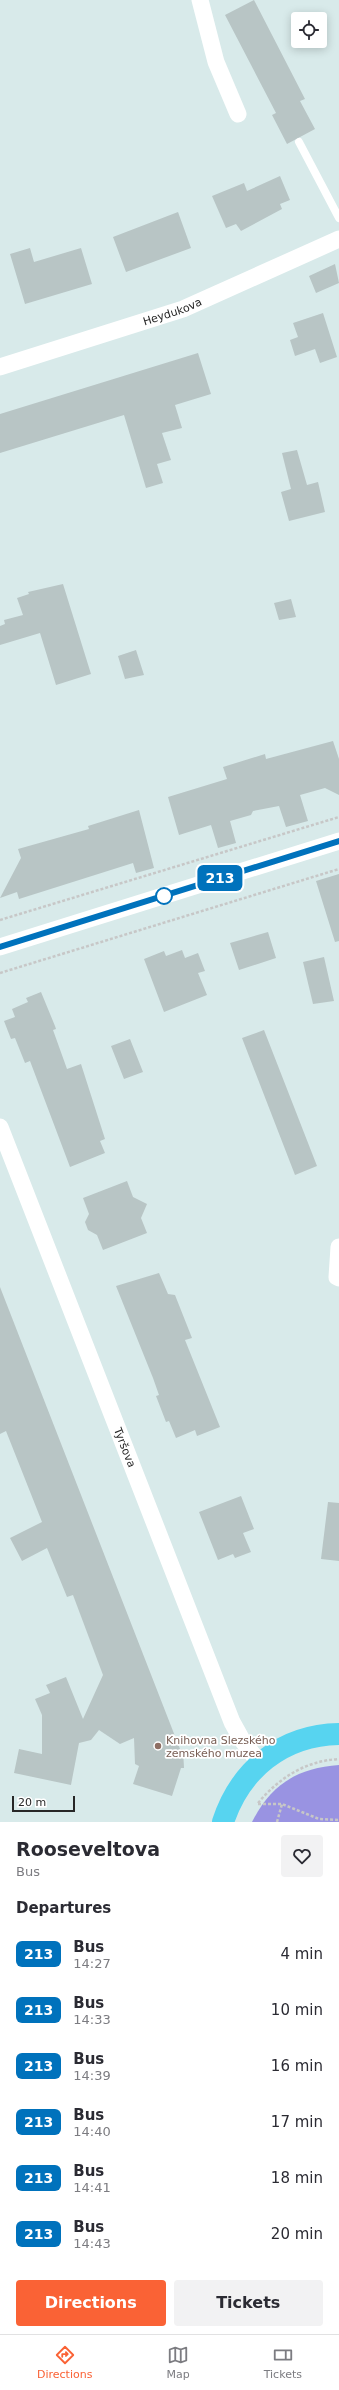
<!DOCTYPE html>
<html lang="en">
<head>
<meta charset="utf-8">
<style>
	:root { --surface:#fff; --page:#f2f2f3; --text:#2b2b33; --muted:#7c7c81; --line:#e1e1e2; --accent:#fa6235 }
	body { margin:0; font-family:"DejaVu Sans",sans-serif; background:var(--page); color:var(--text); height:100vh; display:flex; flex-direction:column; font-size:15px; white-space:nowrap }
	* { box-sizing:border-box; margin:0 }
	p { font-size:13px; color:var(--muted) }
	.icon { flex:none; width:22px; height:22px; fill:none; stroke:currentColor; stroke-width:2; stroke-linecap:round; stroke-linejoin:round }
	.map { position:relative; height:1822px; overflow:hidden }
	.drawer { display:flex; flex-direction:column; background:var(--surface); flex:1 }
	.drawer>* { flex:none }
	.badge { padding:0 8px; border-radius:6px; font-size:14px; line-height:26px }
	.fabs { position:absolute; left:291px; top:12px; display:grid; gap:8px }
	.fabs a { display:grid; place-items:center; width:36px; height:36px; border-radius:4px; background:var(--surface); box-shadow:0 2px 10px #0003; font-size:20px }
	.scale { position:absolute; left:12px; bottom:10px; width:63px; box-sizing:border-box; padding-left:4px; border:2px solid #272727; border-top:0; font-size:11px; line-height:14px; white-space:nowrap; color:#272727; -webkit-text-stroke:3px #fff; paint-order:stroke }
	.map>.badge { position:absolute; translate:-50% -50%; box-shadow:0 0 0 2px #fff }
	h2 { padding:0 16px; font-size:15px; line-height:36px }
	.round { display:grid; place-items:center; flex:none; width:42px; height:42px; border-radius:4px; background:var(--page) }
	.summary { display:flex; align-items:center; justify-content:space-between; height:68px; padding:0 16px }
	h1 { font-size:19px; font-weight:700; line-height:30px }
	.primary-button { display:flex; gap:8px; margin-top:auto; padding:8px 16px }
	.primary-button a { flex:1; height:46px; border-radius:4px; background:var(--accent); color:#fff; font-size:16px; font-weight:700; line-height:46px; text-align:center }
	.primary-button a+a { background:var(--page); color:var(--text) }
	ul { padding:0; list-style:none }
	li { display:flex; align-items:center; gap:12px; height:56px; padding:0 16px }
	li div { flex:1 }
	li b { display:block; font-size:15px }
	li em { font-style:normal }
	li .badge { min-width:44px; font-weight:700; text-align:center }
	.tabs { display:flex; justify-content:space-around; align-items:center; height:56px; border-top:1px solid var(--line); background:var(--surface); font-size:11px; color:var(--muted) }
	.tabs a { display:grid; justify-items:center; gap:2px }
	.tabs .on { color:var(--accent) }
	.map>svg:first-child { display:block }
</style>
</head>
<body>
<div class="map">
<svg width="339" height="1822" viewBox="0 0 339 1822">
	<rect width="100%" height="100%" fill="#d8eaea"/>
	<path fill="#9993e2" d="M339 1765V1822H252C271 1784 298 1768 339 1765Z"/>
	<path fill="#b8c5c5" d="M254 0 305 99 300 101 315 129 287 144 272 115 276 113 225 15Z
		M280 176 290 200 280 204 282 209 241 231 236 224 226 228 212 196 244 183 247 191Z
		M178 212 191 248 126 272 113 237Z
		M30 248 34 262 81 248 92 284 25 304 10 254Z
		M335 264 339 283 316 293 309 276Z
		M323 313 337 357 320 363 315 349 295 356 290 340 298 337 293 323Z
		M198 353 211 394 175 405 182 428 162 433 171 460 157 464 163 483 146 488 124 415 0 453V414Z
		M297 450 307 485 318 482 325 512 289 521 281 492 291 489 282 453Z
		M63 584 91 674 56 685 40 633 0 645V626L5 624 4 620 23 615 17 598 29 594 28 592Z
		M291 599 296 617 279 620 274 603Z
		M136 650 144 675 125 679 118 656Z
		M333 741 339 759V795L325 788 300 795 308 821 286 827 279 806 253 811 251 815 230 821 236 843 218 848 211 825 179 835 168 797 227 779 223 767 265 754 266 759Z
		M139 810 154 868 136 873 133 863 19 899 17 892 0 898 21 858 18 849 89 829 88 826Z
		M339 874V941L335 942 316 881Z
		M268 932 276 958 239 970 230 943Z
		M182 950 185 958 198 953 205 971 198 973 207 995 164 1012 144 959 164 951 166 956Z
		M324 957 334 1001 313 1004 303 962Z
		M41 992 55 1026 56 1029 53 1030 67 1069 81 1064 105 1139 100 1141 105 1153 70 1167 30 1061 25 1063 15 1038 11 1039 4 1021 15 1017 12 1009 28 1002 26 998Z
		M264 1030 317 1166 295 1175 242 1038Z
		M130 1039 143 1072 124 1079 111 1046Z
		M127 1181 133 1197 147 1204 141 1218 147 1233 103 1250 97 1235 88 1230 85 1222 89 1214 83 1198Z
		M159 1273 168 1294 175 1295 192 1338 185 1340 220 1427 197 1436 195 1430 176 1438 169 1421 166 1422 156 1396 159 1395 153 1378 116 1286Z
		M0 1287 180 1749H183L184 1768H181L172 1796 133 1784 139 1766 135 1764 134 1738 120 1744 99 1730 91 1740 79 1743 71 1785 14 1773 19 1749 42 1754V1715L35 1699 50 1693 46 1685 66 1677 83 1719 103 1675 73 1595 67 1597 47 1548 22 1561 10 1538 42 1522 6 1431 0 1434Z
		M241 1496 254 1529 243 1533 251 1552 235 1558 233 1554 218 1560 199 1512Z
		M328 1502 339 1503V1561L321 1559Z"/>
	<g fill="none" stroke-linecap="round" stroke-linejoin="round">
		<path stroke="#c7c7c7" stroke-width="2.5" stroke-dasharray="3 2" stroke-linecap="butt" d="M0 920 339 817
			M0 973 339 869
			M258 1803C279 1778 305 1761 339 1759
			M258 1804H282L319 1819 339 1820
			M277 1822 282 1804"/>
		<path stroke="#fff" stroke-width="8" d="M299 142 339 218"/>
		<g stroke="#fff" stroke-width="17">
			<path d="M200 0 216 62 238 114"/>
			<path id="s1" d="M0 367 183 309 339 239"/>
			<path d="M0 947 339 841"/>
			<path id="s2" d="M0 1127 232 1722 242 1740 260 1764"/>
			<path d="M339 1247 337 1277 339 1278"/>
		</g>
		<path stroke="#57d4f0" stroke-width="22" d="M223 1822C240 1770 282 1735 339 1734"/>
	</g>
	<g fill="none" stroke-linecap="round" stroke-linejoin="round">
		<g stroke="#fff" stroke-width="9">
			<path id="line" d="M0 947 339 841"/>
		</g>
		<use href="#line" stroke="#0072bc" stroke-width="6"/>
	</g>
	<circle fill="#fff" stroke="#0072bc" stroke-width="2" cx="164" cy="896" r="8"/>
	<circle fill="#8d6e63" stroke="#fff" stroke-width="1.5" cx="158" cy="1746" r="4"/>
	<g text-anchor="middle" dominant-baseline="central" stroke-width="3.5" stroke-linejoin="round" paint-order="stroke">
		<g font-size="11" fill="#272727" stroke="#fff">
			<text stroke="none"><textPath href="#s1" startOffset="181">Heydukova</textPath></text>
			<text stroke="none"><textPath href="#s2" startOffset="344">Tyršova</textPath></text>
		</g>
		<g font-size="11" fill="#785e54" stroke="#fff" text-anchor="start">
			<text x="166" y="1740">Knihovna Slezského<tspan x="166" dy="13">zemského muzea</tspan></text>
		</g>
	</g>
</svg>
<div class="fabs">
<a><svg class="icon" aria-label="locate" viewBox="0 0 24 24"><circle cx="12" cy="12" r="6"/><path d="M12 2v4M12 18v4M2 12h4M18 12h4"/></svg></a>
</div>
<div class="scale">20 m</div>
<b class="badge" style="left:220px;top:878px;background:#0072bc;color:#fff">213</b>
</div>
<section class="drawer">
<div class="summary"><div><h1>Rooseveltova</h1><p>Bus</p></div><a class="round"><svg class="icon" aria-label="heart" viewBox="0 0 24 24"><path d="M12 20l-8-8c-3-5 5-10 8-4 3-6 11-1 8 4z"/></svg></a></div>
<h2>Departures</h2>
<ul>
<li><span class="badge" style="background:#0072bc;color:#fff">213</span><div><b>Bus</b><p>14:27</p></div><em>4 min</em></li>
<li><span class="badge" style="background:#0072bc;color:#fff">213</span><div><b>Bus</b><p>14:33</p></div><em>10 min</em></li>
<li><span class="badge" style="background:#0072bc;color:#fff">213</span><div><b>Bus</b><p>14:39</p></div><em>16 min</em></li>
<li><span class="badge" style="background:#0072bc;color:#fff">213</span><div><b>Bus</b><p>14:40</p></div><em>17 min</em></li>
<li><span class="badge" style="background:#0072bc;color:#fff">213</span><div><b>Bus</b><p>14:41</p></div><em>18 min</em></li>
<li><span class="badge" style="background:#0072bc;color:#fff">213</span><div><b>Bus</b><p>14:43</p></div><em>20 min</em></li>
</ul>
<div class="primary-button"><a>Directions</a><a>Tickets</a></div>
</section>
<nav class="tabs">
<a class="on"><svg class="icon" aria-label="directions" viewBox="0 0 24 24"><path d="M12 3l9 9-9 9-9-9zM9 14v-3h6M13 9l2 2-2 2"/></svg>Directions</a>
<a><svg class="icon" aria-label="map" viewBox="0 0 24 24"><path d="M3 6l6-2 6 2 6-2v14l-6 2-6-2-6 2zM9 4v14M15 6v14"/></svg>Map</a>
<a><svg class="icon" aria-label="tickets" viewBox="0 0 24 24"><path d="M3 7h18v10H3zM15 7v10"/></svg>Tickets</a>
</nav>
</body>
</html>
